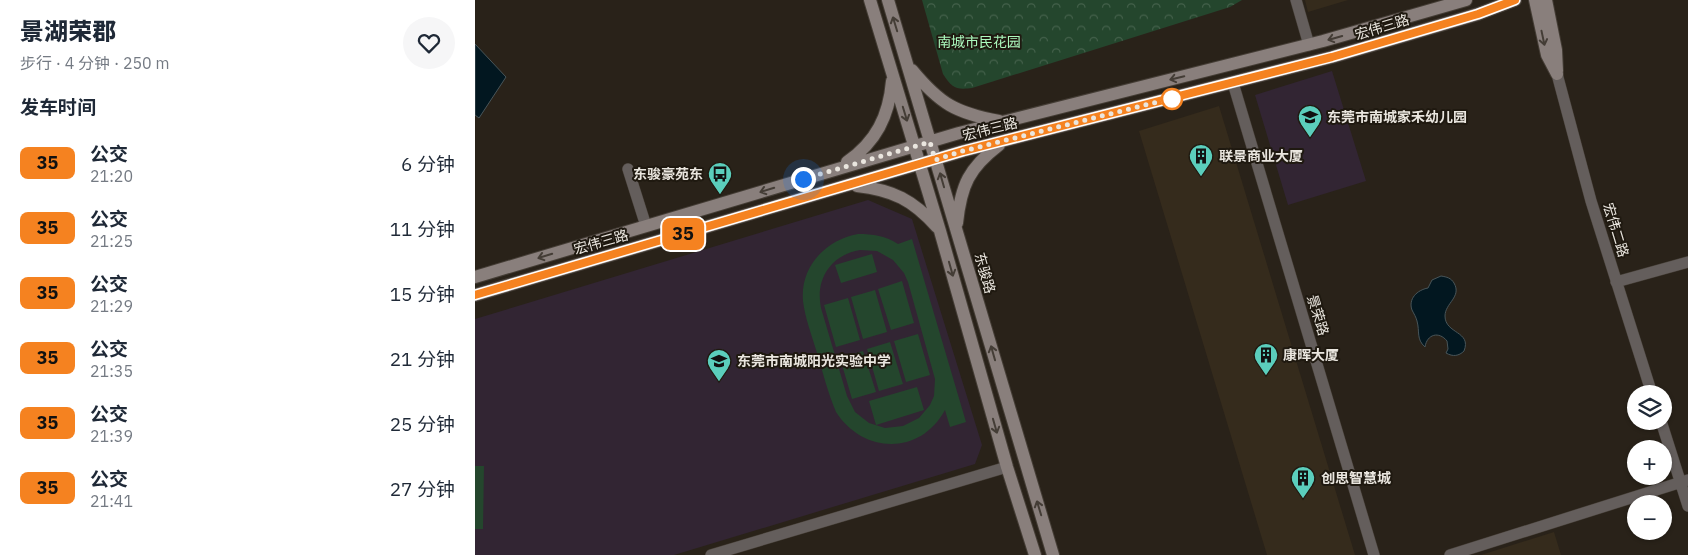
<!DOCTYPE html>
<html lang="zh">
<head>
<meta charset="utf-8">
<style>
	:root { --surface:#fff; --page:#f6f6f7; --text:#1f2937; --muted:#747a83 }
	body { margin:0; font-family:"IBM Plex Sans","Noto Sans SC",sans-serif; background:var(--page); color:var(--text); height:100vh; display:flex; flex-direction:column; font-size:19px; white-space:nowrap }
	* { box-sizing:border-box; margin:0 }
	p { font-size:16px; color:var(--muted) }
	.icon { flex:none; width:28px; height:28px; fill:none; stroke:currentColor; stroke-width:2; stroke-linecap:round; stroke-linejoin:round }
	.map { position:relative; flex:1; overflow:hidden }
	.details { display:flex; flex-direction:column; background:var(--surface); width:475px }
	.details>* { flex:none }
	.badge { padding:0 10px; border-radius:8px; font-size:18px; line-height:32px }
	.controls { position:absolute; left:1152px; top:385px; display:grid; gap:10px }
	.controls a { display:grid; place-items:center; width:45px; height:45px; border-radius:50%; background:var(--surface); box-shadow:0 1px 4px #0004; font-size:25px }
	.you { position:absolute; width:25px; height:25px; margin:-12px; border:4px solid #fff; border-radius:50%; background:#1a73e8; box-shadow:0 0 0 8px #1a73e833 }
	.map>.badge { position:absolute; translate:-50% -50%; box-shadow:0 0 0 2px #fff }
	h2 { padding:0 20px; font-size:19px; line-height:45px }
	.round { display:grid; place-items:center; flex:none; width:52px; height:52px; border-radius:26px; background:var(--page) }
	.summary { display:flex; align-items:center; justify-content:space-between; height:85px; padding:0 20px }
	h1 { font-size:24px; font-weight:800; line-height:38px }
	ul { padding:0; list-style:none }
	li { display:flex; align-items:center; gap:15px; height:65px; padding:0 20px }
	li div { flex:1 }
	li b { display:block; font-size:19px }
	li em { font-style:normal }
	li .badge { min-width:55px; font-weight:700; text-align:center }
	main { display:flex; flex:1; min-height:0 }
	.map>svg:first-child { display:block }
</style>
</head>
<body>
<main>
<section class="details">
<div class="summary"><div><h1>景湖荣郡</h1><p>步行 · 4 分钟 · 250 m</p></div><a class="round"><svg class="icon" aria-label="heart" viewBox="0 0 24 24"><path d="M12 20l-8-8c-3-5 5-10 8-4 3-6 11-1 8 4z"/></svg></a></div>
<h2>发车时间</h2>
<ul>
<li><span class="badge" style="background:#f58220;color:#111">35</span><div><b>公交</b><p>21:20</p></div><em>6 分钟</em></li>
<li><span class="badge" style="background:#f58220;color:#111">35</span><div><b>公交</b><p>21:25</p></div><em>11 分钟</em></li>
<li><span class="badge" style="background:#f58220;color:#111">35</span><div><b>公交</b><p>21:29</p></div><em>15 分钟</em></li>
<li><span class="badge" style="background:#f58220;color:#111">35</span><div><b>公交</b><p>21:35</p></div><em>21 分钟</em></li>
<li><span class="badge" style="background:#f58220;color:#111">35</span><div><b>公交</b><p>21:39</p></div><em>25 分钟</em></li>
<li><span class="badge" style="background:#f58220;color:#111">35</span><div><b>公交</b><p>21:41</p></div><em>27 分钟</em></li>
</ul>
</section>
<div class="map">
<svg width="1213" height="555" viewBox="0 0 1213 555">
	<defs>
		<pattern id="park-crowns" width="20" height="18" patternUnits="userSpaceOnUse" patternTransform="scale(1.25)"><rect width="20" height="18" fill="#24462d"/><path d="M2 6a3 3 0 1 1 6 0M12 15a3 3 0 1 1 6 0" fill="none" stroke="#44614b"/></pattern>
	</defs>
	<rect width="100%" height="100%" fill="#292219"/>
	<path fill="#352b1c" d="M830 0H873L833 12Z
		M744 106 880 555H792L664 131Z
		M1079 532 1086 555H1006Z"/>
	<path fill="#322533" d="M857 71 891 181 813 205 780 95Z
		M393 200 437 219 507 445 500 464 199 555H0V319Z"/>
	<path fill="url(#park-crowns)" d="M447 0H767L755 7 497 88C481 90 477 88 468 74Z"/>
	<path fill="#24462d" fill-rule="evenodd" d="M383 234C398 234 411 236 423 244L437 239 491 422 475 427 470 410C445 456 388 454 361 412 353 393 348 373 342 353 337 336 330 318 328 301 325 266 351 240 383 234ZM385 250 402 251 418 260 429 273 433 282 460 379 459 396 455 405 444 418 428 426 410 428 394 423 380 412 372 396 346 308C340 279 356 255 385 250Z
		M397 254 402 272 366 283 360 265Z
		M427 281 439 323 416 330 403 289Z
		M400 290 412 332 388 339 376 297Z
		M373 298 385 340 361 347 349 305Z
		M443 334 455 375 431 382 419 341Z
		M415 342 428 384 404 391 392 349Z
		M388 351 401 392 377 399 365 358Z
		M442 387 449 410 401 425 394 401Z
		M0 466H9L8 529H0Z"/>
	<path fill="#021720" stroke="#485559" d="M0 44 31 77 4 118 0 115Z
		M966 276C972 277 976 278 979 283 987 297 970 303 970 316 970 334 997 331 989 351 984 356 978 357 971 353L973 349 972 341C964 331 952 334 950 347 941 339 945 332 942 321 941 317 939 314 937 310 933 299 942 290 953 288L957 280Z"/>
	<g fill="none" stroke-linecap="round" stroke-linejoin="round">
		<g stroke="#443d35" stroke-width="12">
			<path id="street" d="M821 0 834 45
				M1082 74 1116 201 1177 394
				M758 83 899 555
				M153 169 171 226
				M1141 282 1213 262
				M1186 421 1213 506
				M236 555 532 467
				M975 555 1213 480"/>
		</g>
		<g stroke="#443d35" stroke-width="14">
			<path id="secondary" d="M395 0 465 231 532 467 560 555
				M413 0 578 555
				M1060 0 1072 55 1082 74
				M1071 0 1081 50 1082 71
				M437 70C465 104 481 113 524 121
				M372 162C401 142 414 116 417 81
				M382 186C418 190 438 200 462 227
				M482 223C486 185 494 168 524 145
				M0 277 484 133 848 41 991 0
				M0 295 488 151 857 57 1003 14 1040 0"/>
		</g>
		<use href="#street" stroke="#645e5c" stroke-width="11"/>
		<use href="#secondary" stroke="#897f7c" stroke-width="12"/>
	</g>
	<defs><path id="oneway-shaft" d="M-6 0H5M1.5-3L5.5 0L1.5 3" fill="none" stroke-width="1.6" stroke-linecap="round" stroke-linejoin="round" transform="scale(1.25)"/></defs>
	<g stroke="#443d36">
		<use href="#oneway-shaft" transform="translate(420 24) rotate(-107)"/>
		<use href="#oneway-shaft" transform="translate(860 38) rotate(164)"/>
		<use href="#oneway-shaft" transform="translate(1068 38) rotate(78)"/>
		<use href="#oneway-shaft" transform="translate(702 78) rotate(166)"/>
		<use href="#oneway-shaft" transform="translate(430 114) rotate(73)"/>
		<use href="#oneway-shaft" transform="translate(467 180) rotate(-106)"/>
		<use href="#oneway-shaft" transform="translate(292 190) rotate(163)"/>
		<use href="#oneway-shaft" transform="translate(70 256) rotate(163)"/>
		<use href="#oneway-shaft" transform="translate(476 269) rotate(74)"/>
		<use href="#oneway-shaft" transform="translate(518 353) rotate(-106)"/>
		<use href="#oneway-shaft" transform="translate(520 426) rotate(74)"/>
		<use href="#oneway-shaft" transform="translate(564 508) rotate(-107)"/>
	</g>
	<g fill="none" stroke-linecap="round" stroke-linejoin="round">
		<g stroke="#fff" stroke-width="11">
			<path id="line" d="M0 295 488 151 857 57 1003 14 1040 0"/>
		</g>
		<use href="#line" stroke="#f58220" stroke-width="8"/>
		<path stroke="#eae6df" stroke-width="5" stroke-dasharray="0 9" d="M328 179 455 142 460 160 488 151 702 97 697 99"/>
	</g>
	<defs>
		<g id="school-pin" transform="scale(1.25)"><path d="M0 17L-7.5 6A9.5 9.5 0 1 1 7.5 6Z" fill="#5bcebc" stroke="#1f1910"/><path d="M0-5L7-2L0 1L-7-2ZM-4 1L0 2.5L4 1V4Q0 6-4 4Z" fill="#111"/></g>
		<g id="building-pin" transform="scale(1.25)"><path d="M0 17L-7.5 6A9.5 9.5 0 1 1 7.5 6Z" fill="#5bcebc" stroke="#1f1910"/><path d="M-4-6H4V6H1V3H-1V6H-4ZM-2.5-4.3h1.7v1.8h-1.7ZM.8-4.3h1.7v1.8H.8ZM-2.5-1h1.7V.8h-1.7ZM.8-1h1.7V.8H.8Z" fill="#111"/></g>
		<g id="bus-pin" transform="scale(1.25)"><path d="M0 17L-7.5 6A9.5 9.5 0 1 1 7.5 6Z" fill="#5bcebc" stroke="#1f1910"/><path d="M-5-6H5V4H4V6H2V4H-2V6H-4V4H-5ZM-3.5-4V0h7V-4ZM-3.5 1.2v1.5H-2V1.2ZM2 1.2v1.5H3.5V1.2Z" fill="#111"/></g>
	</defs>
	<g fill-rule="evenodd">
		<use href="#school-pin" x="835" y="117"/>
		<use href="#building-pin" x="726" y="156"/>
		<use href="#bus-pin" x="245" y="174"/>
		<use href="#building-pin" x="791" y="355"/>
		<use href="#school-pin" x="244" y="361"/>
		<use href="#building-pin" x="828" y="478"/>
	</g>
	<circle fill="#fff" stroke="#f58220" stroke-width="2.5" cx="697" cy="99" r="10"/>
	<g text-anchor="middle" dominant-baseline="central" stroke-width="4" stroke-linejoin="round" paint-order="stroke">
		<g font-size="14" fill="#eae6df" stroke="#1f1910">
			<text transform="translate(907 27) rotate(-17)">宏伟三路</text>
			<text transform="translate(515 129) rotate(-14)">宏伟三路</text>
			<text transform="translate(1141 230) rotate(73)">宏伟二路</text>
			<text transform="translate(126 242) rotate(-16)">宏伟三路</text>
			<text transform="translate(510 273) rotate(74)">东骏路</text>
			<text transform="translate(843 315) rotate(73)">景荣路</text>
		</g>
		<g font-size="14" fill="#abf9bd" stroke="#1f1910">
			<text x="504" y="42">南城市民花园</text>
		</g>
		<g font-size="14" font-weight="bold" fill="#eae6df" stroke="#1f1910" text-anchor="start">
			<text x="852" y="117">东莞市南城家禾幼儿园</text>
			<text x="744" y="156">联景商业大厦</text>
			<text x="228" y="174" text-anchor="end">东骏豪苑东</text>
			<text x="808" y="355">康晖大厦</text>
			<text x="262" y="361">东莞市南城阳光实验中学</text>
			<text x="846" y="478">创思智慧城</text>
		</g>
	</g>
</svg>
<div class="controls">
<a><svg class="icon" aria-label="layers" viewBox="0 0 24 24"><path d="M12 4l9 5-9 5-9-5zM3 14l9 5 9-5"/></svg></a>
<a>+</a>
<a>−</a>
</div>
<div class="you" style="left:328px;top:179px"></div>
<b class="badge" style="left:208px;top:234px;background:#f58220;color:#111">35</b>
</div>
</main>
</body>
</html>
